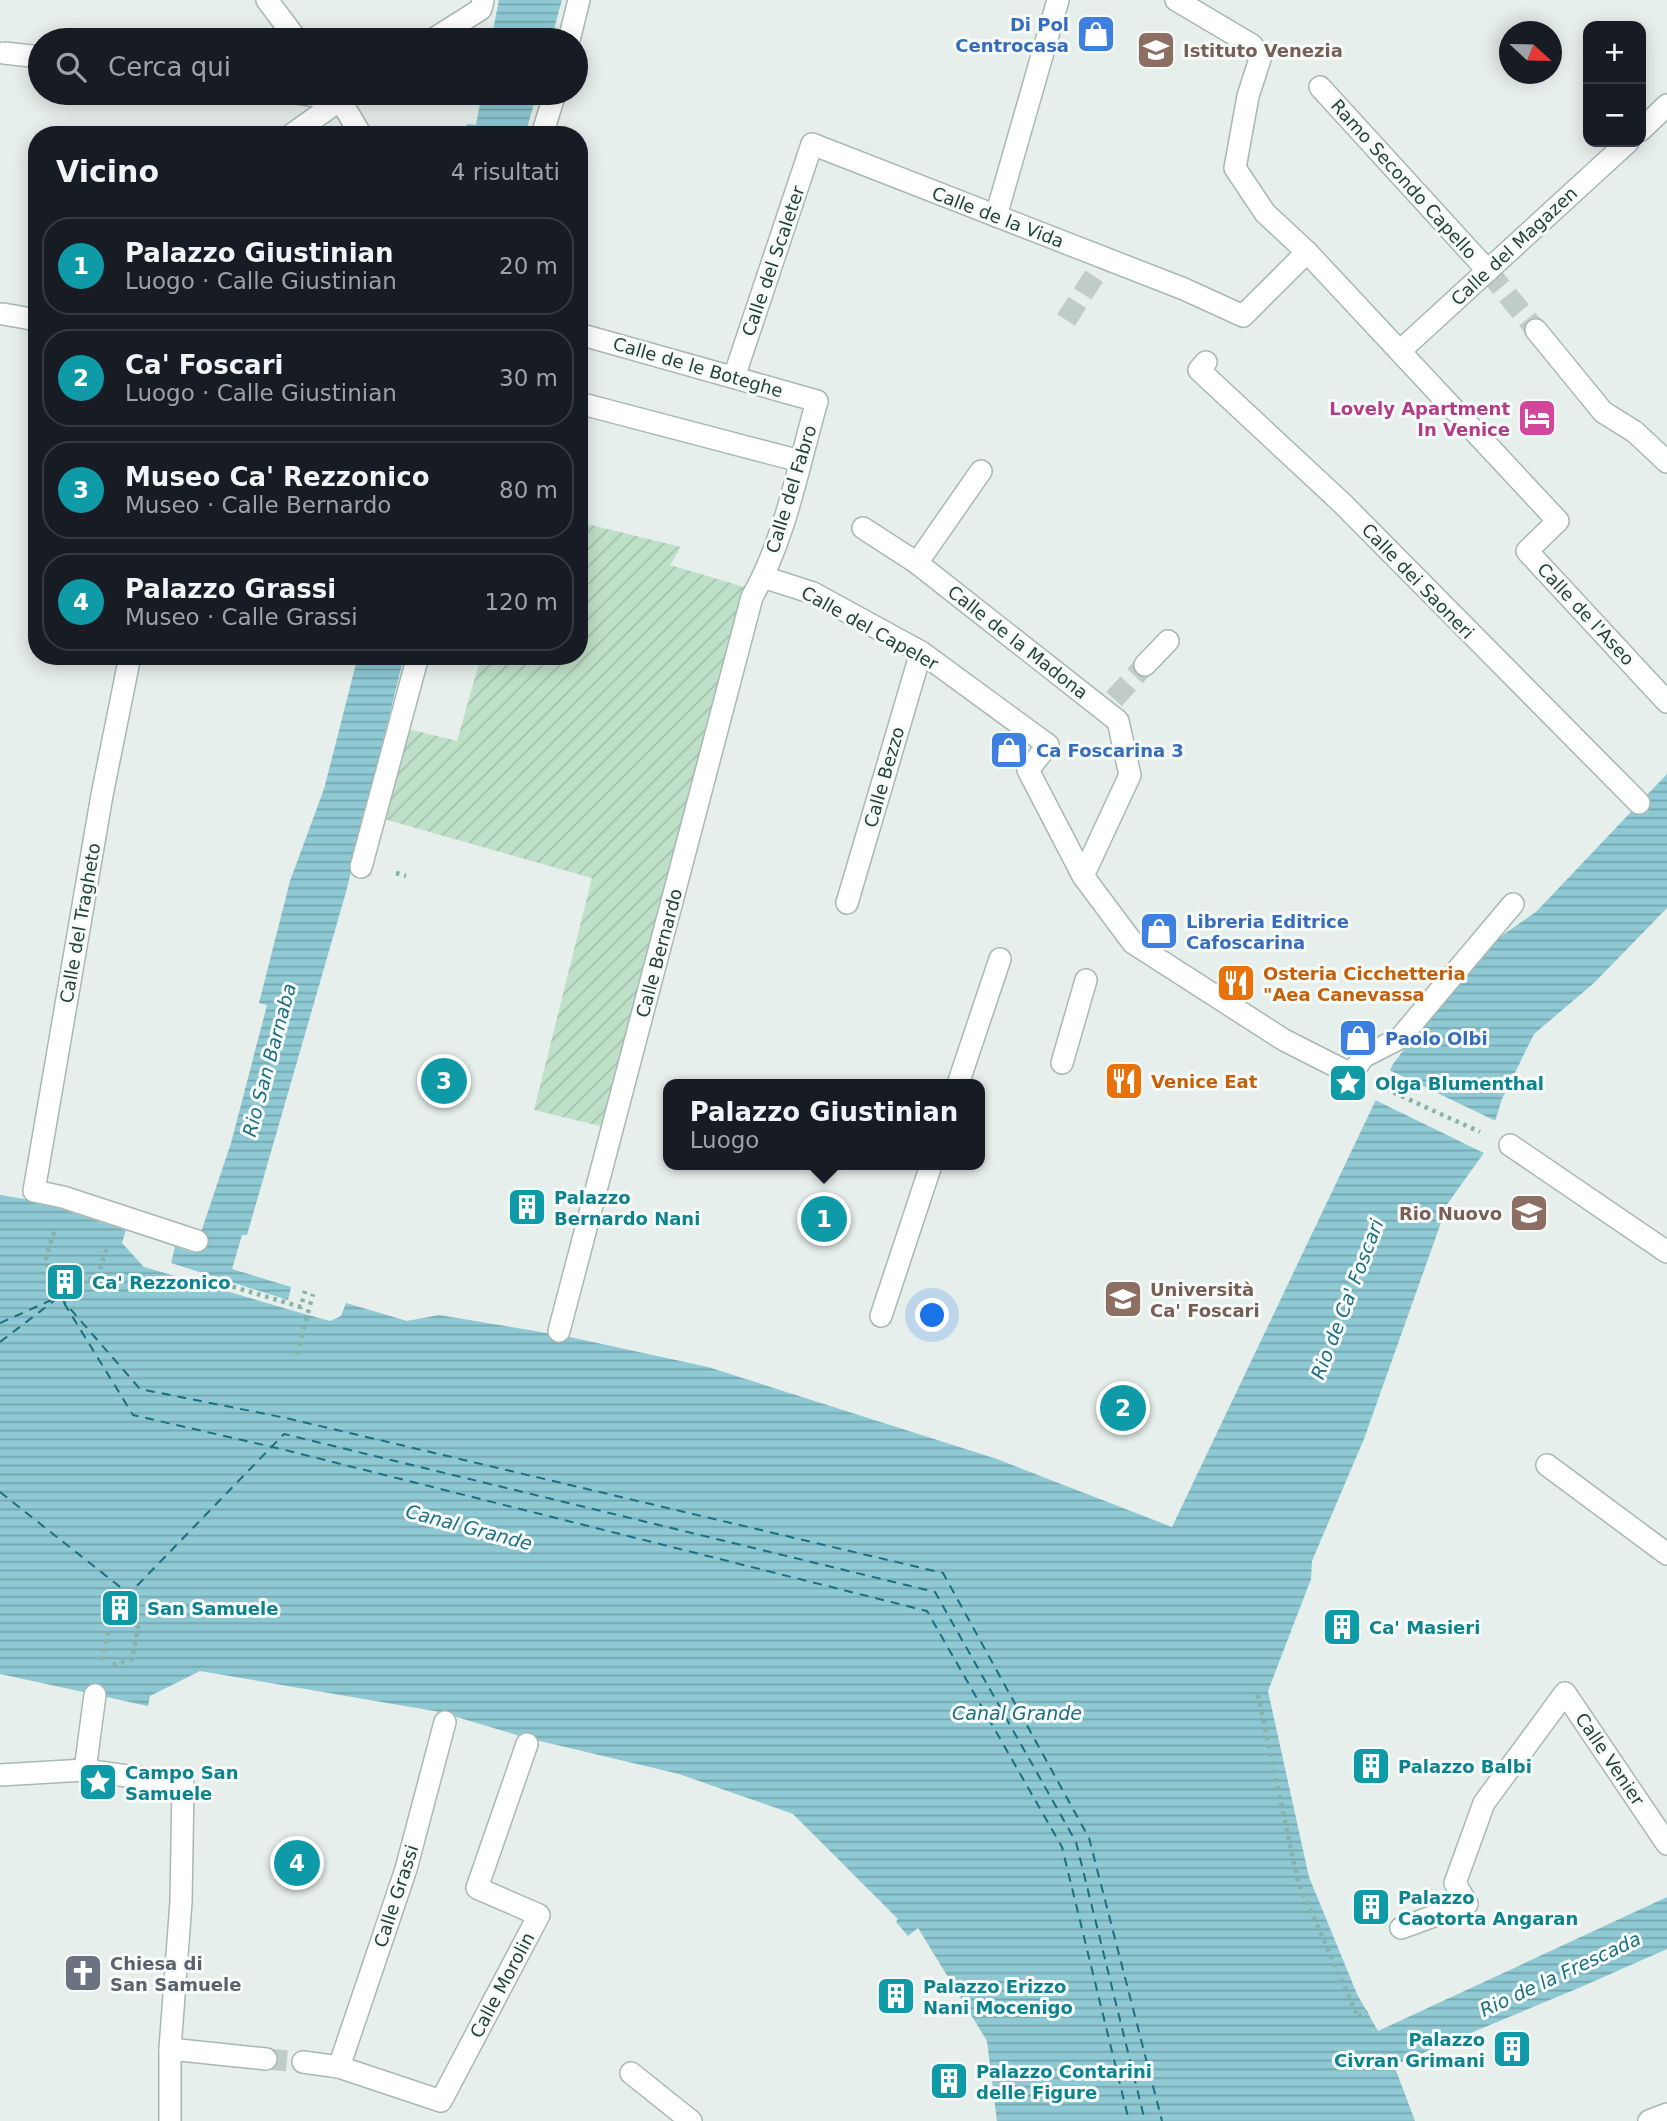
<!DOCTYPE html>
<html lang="it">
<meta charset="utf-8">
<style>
:root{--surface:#171b24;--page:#20242c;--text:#f1f3f6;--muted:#9ea1a6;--line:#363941;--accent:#2563eb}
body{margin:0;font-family:"DejaVu Sans",sans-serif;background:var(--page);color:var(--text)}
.controls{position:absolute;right:21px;top:21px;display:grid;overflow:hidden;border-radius:14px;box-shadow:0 4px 18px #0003}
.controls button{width:63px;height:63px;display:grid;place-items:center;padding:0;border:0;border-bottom:2px solid var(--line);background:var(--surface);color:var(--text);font:35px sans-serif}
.compass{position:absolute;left:1499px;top:21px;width:63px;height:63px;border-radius:50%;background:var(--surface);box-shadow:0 4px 18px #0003;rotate:112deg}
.you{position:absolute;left:933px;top:1316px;width:24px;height:24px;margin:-18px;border:5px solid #fff;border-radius:50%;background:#1a73e8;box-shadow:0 0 0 10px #1a73e833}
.badge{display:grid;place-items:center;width:46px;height:46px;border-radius:50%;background:var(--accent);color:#fff;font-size:23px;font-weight:700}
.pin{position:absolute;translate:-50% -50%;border:4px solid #fff;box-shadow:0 2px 7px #0006}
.popup{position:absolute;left:663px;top:1079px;width:322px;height:91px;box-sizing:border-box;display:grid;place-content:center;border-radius:14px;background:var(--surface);filter:drop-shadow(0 2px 5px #0005);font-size:23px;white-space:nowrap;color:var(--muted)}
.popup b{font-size:26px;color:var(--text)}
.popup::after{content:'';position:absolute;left:50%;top:100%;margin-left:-14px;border:14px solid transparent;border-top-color:var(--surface)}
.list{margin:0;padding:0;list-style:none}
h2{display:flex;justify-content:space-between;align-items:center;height:91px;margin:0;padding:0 28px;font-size:30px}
h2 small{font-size:23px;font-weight:400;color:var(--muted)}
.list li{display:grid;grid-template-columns:46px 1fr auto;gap:21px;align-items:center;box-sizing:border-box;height:98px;margin:0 14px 14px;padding:0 14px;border:2px solid var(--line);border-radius:28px}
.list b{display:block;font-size:26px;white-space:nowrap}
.list p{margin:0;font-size:23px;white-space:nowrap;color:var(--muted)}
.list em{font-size:23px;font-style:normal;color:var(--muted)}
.icon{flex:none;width:38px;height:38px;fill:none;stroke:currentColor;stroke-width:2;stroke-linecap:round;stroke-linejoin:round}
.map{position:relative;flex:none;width:1667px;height:2121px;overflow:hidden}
.search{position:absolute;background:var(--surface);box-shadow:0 4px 18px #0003;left:28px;top:28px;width:560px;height:77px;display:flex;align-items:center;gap:18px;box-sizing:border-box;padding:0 24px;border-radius:38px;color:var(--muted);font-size:26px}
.panel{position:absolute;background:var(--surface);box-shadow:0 4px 18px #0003;left:28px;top:126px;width:560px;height:539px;border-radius:28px}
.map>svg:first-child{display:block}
.garden{fill:url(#garden-furrows)}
.water{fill:url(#water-rules)}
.pier{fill:#e6efeb}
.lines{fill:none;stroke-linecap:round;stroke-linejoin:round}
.ferry{stroke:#1c6f80;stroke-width:2;stroke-dasharray:9 7;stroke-linecap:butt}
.pedestrian-tunnel{stroke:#bfccc8;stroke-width:21;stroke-dasharray:21 10;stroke-linecap:butt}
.pedestrian-casing{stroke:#a8b8b2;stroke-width:24}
.path{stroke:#86b3a5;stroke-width:4.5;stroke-dasharray:3.5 5;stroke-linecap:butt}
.pedestrian{stroke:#fff;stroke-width:21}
.labels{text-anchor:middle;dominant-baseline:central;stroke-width:6;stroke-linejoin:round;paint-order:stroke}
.shop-label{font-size:18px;font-weight:bold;fill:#366cbe;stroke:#f7fbf9;text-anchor:start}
.education-label{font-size:18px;font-weight:bold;fill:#785e54;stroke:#f7fbf9;text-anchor:start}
.street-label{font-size:18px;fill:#24423a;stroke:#f7fbf9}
.hotel-label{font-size:18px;font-weight:bold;fill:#b23c85;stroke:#f7fbf9;text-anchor:end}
.food-label{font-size:18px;font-weight:bold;fill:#c56008;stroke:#f7fbf9;text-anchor:start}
.culture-label{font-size:18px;font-weight:bold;fill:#0d838f;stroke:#f7fbf9;text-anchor:start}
.worship-label{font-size:18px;font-weight:bold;fill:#5b616d;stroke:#f7fbf9;text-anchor:start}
.water-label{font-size:19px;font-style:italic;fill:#1c6f80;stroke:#f7fbf9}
</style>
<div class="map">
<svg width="1667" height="2121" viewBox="0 0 1667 2121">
<defs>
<pattern id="garden-furrows" width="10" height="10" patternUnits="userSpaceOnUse" patternTransform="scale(1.75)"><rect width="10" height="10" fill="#bfe0c8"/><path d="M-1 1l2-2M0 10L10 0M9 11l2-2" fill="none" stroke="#a4c1ad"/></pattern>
<pattern id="water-rules" width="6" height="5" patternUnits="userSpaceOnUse" patternTransform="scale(1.75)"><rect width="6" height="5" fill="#8ec9d4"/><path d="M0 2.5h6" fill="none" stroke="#74a5ad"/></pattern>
</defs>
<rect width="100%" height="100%" fill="#e6efeb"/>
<path class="garden" d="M 579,522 L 681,547 L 670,565 L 748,588 L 604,1127 L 534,1110 L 592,878 L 384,819 L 409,729 L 457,741 L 481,656 L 579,656 Z"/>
<g class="water">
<path d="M 499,0 L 562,0 L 551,40 L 491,40 Z"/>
<path d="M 482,93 L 537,93 L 525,135 L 465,135 L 467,124 L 476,125 Z"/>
<path d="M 358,656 L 404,656 L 346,892 L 247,1235 L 242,1235 L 232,1269 L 291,1287 L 288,1300 L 294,1311 L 330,1321 L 341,1316 L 346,1303 L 407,1321 L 439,1315 L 565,1336 L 708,1367 L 997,1459 L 1172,1527 L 1393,1064 L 1431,1014 L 1500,937 L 1537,911 L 1667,774 L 1667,908 L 1594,983 L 1534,1034 L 1502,1099 L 1486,1150 L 1448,1203 L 1364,1439 L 1312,1561 L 1311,1579 L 1268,1691 L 1309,1877 L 1357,1994 L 1378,2031 L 1667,1897 L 1667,1949 L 1581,1987 L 1394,2065 L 1415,2121 L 997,2121 L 987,2041 L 918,1928 L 908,1936 L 896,1922 L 898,1919 L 793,1814 L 679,1774 L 523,1737 L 440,1712 L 200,1671 L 150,1696 L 148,1706 L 0,1674 L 0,1195 L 37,1201 L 194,1253 L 231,1143 L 267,1005 L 259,1003 L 290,881 L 324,789 Z"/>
</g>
<g class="pier">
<path d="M 1387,1069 L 1498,1122 L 1488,1155 L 1373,1099 Z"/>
<path d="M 126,1230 L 175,1247 L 171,1263 L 288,1300 L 294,1311 L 144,1267 L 122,1243 Z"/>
</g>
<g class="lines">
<g class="ferry">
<path d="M 60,1297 L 140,1389 L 286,1418 L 943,1573 L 1089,1838 L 1162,2121"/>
<path d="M 64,1303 L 133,1415 L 281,1449 L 927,1611 L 1062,1847 L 1129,2121"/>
<path d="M 0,1323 L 56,1298"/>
<path d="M 0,1342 L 59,1297"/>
<path d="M 0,1492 L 129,1594 L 284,1434 L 935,1592 L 1076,1842 L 1145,2121"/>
</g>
<g class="pedestrian-tunnel">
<path d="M 1488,271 L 1536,330"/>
<path d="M 1066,320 L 1100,267"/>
<path d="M 1114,699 L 1145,665"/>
<path d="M 266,2059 L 303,2062"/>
</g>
<g class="pedestrian-casing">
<g id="pedestrian">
<path d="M 267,0 L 297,40"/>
<path d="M 1176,0 L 1252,45 L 1260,59 L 1248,96 L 1235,168 L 1265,213 L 1307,252 L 1558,521 L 1527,551 L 1667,702"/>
<path d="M 432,40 L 481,9 L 483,0"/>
<path d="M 569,40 L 579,0"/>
<path d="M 4,53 L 40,57"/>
<path d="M 1320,87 L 1488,271"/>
<path d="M 296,93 L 340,99"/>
<path d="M 336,93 L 361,135"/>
<path d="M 1641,130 L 1667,105"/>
<path d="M 291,135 L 350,93"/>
<path d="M 542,135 L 555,93"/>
<path d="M 996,216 L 1058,0"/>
<path d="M 3,314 L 37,320"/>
<path d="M 1536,330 L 1603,412 L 1635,432 L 1667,462"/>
<path d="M 1401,350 L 1628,142"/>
<path d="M 1206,362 L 1199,370 L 1343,504 L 1639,803"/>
<path d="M 734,377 L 812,144 L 1184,289 L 1243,316 L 1307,252"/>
<path d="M 579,403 L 800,461"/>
<path d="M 863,528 L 917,563 L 1118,721 L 1130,775 L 1083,876"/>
<path d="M 917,563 L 981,471"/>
<path d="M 763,577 L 813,593 L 921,652 L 1048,745 L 1028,770 L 1083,876 L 1133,943 L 1284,1040 L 1353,1075"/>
<path d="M 130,656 L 102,795 L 34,1191 L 63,1197 L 197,1241"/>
<path d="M 1145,665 L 1168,641"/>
<path d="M 361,867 L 418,656"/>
<path d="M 847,903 L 921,652"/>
<path d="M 1062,1063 L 1086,980"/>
<path d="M 958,1084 L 1000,959"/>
<path d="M 1345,1085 L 1363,1057 L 1400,1038 L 1513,904"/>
<path d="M 1510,1145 L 1667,1252"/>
<path d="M 881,1316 L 931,1165"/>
<path d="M 559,1331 L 752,597 C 785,540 799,464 817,401 L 579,334"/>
<path d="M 1547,1465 L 1667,1554"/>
<path d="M 95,1695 L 85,1770 L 183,1784 L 181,1902 L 170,2049 L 170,2121"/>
<path d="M 0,1775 L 85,1770"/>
<path d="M 1401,1928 L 1467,1904 L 1455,1883 L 1484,1803 L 1565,1693 L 1667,1844"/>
<path d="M 170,2049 L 266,2059"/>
<path d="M 303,2062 L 339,2067 L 441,2101 L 539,1915 L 477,1888 L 527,1744"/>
<path d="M 339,2067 L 406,1869 L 445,1722"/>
<path d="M 631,2073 L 691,2121"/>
<path d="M 1649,2121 L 1667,2114"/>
</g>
</g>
<g class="path">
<path d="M 396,873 L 406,876"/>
<path d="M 1386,1089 L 1480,1132"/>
<path d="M 54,1232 L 46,1258 L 60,1297 L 98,1275 L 107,1247"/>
<path d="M 200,1277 L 301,1307 L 305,1291"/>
<path d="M 297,1354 L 313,1294"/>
<path d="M 102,1660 L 110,1622 L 129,1594"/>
<path d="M 113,1665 L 132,1659 L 138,1628 L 129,1595"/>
<path d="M 1258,1695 L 1298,1882 L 1358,2017 L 1367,2011"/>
</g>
<use href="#pedestrian" class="pedestrian"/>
</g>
<defs>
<g id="shop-square" transform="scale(2.0125)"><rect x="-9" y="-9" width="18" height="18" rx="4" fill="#3f7fe0" stroke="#f7fbf9"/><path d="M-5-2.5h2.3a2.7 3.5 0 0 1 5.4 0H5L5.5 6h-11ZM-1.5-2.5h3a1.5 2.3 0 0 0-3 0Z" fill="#fff"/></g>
<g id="school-square" transform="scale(2.0125)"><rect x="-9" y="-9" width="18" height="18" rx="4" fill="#8d6e63" stroke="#f7fbf9"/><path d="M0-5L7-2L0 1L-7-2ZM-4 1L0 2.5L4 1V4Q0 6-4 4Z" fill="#fff"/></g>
<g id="hotel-square" transform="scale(2.0125)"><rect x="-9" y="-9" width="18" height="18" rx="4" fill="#d1479c" stroke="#f7fbf9"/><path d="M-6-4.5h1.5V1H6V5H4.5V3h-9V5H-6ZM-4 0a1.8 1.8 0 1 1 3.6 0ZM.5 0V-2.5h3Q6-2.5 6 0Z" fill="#fff"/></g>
<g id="restaurant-square" transform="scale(2.0125)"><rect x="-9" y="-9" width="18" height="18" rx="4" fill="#e8710a" stroke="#f7fbf9"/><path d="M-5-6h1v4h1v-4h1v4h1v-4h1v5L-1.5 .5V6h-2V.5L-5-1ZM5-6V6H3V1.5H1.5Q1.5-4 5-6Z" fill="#fff"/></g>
<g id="sight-square" transform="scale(2.0125)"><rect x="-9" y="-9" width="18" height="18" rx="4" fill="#0f9aa8" stroke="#f7fbf9"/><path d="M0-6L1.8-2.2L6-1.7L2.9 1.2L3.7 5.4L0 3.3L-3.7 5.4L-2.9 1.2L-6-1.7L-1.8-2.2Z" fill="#fff"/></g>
<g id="building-square" transform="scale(2.0125)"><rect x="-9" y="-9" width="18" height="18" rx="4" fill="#0f9aa8" stroke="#f7fbf9"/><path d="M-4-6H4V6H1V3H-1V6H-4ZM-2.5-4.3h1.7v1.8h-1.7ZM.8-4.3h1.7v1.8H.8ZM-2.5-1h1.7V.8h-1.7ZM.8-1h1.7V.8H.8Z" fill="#fff"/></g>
<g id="university-square" transform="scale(2.0125)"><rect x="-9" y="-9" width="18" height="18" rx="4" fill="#8d6e63" stroke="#f7fbf9"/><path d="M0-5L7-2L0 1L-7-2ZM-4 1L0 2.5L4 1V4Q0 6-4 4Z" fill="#fff"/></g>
<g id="church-square" transform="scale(2.0125)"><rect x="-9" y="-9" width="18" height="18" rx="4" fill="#6b7280" stroke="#f7fbf9"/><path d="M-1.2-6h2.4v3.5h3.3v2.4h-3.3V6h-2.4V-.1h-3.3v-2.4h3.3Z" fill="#fff"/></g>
</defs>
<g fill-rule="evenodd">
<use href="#shop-square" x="1096" y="34"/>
<use href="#school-square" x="1156" y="50"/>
<use href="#hotel-square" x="1537" y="418"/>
<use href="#shop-square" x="1009" y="750"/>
<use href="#shop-square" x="1159" y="931"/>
<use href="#restaurant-square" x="1236" y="983"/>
<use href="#shop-square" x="1358" y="1038"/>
<use href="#restaurant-square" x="1124" y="1081"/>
<use href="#sight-square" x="1348" y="1083"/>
<use href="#building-square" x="527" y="1207"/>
<use href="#university-square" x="1529" y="1213"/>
<use href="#building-square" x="65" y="1282"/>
<use href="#university-square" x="1123" y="1299"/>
<use href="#building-square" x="120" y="1608"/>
<use href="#building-square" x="1342" y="1627"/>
<use href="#building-square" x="1371" y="1766"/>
<use href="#sight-square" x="98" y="1782"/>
<use href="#building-square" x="1371" y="1907"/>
<use href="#church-square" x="83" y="1973"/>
<use href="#building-square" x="896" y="1996"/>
<use href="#building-square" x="1512" y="2049"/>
<use href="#building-square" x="949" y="2081"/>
</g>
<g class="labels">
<g class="shop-label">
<text x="1069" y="24" text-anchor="end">Di Pol<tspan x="1069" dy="21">Centrocasa</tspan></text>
<text x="1036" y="750">Ca Foscarina 3</text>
<text x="1186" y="921">Libreria Editrice<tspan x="1186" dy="21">Cafoscarina</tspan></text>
<text x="1385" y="1038">Paolo Olbi</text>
</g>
<g class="education-label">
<text x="1183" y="50">Istituto Venezia</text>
<text x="1502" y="1213" text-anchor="end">Rio Nuovo</text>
<text x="1150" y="1289">Università<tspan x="1150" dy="21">Ca' Foscari</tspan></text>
</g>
<g class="street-label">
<text transform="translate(1404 179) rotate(48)">Ramo Secondo Capello</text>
<text transform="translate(998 217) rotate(21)">Calle de la Vida</text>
<text transform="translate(1514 246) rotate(-43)">Calle del Magazen</text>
<text transform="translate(773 261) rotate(-71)">Calle del Scaleter</text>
<text transform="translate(698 367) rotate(16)">Calle de le Boteghe</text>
<text transform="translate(791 489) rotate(-73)">Calle del Fabro</text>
<text transform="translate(1418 581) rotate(46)">Calle dei Saoneri</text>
<text transform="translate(1586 614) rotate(47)">Calle de l'Aseo</text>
<text transform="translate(870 628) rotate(29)">Calle del Capeler</text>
<text transform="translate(1018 642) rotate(38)">Calle de la Madona</text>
<text transform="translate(884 777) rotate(-74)">Calle Bezzo</text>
<text transform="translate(80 923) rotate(-80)">Calle del Tragheto</text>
<text transform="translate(659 953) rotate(-75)">Calle Bernardo</text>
<text transform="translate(1610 1759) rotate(56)">Calle Venier</text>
<text transform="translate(396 1896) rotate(-72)">Calle Grassi</text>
<text transform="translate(502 1985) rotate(-62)">Calle Morolin</text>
</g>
<g class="hotel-label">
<text x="1510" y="408">Lovely Apartment<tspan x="1510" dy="21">In Venice</tspan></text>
</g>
<g class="food-label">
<text x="1263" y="973">Osteria Cicchetteria<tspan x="1263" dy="21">"Aea Canevassa</tspan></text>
<text x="1151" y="1081">Venice Eat</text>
</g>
<g class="culture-label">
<text x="1375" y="1083">Olga Blumenthal</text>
<text x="554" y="1197">Palazzo<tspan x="554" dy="21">Bernardo Nani</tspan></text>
<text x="92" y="1282">Ca' Rezzonico</text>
<text x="147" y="1608">San Samuele</text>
<text x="1369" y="1627">Ca' Masieri</text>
<text x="1398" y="1766">Palazzo Balbi</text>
<text x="125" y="1772">Campo San<tspan x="125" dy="21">Samuele</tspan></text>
<text x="1398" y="1897">Palazzo<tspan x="1398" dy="21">Caotorta Angaran</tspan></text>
<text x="923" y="1986">Palazzo Erizzo<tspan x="923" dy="21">Nani Mocenigo</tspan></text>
<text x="1485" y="2039" text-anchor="end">Palazzo<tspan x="1485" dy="21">Civran Grimani</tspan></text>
<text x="976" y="2071">Palazzo Contarini<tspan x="976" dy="21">delle Figure</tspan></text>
</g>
<g class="worship-label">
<text x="110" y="1963">Chiesa di<tspan x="110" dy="21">San Samuele</tspan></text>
</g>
<g class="water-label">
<text transform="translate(269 1060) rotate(-75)">Rio San Barnaba</text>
<text transform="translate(1347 1299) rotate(-69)">Rio de Ca' Foscari</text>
<text transform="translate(469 1527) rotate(15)">Canal Grande</text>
<text x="1017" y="1713">Canal Grande</text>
<text transform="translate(1560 1974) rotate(-25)">Rio de la Frescada</text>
</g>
</g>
</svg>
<div class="controls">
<button>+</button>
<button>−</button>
</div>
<svg class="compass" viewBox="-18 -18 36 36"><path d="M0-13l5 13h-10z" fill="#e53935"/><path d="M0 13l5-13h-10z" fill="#9ea1a6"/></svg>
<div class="you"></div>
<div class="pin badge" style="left:824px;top:1219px;background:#0f9aa8">1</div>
<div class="popup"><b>Palazzo Giustinian</b>Luogo</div>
<div class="pin badge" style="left:1123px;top:1408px;background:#0f9aa8">2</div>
<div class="pin badge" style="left:444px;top:1081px;background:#0f9aa8">3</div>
<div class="pin badge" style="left:297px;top:1863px;background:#0f9aa8">4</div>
<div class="search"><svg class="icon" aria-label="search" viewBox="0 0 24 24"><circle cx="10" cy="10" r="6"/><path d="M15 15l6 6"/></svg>Cerca qui</div>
<section class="panel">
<h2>Vicino<small>4 risultati</small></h2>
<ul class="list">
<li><span class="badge" style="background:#0f9aa8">1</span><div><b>Palazzo Giustinian</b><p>Luogo · Calle Giustinian</p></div><em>20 m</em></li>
<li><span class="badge" style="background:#0f9aa8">2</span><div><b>Ca' Foscari</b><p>Luogo · Calle Giustinian</p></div><em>30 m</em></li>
<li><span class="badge" style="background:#0f9aa8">3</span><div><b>Museo Ca' Rezzonico</b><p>Museo · Calle Bernardo</p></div><em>80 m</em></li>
<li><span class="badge" style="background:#0f9aa8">4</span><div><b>Palazzo Grassi</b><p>Museo · Calle Grassi</p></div><em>120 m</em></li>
</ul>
</section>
</div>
